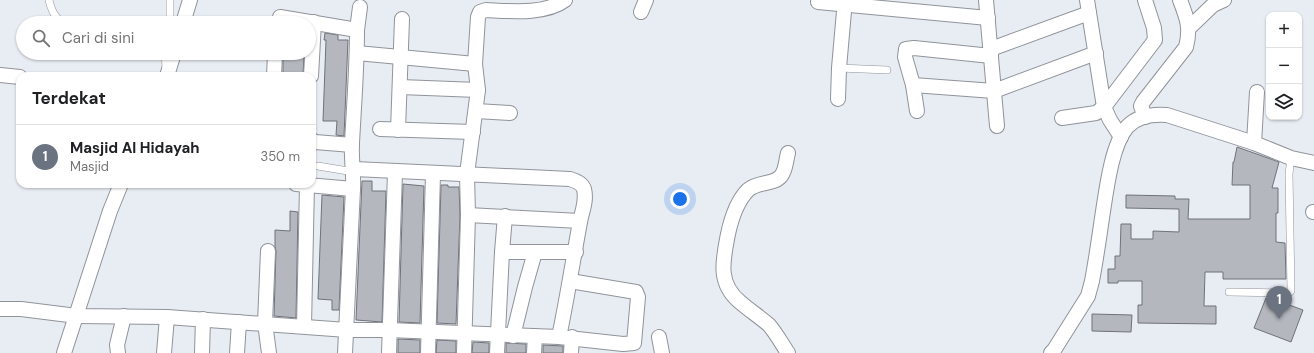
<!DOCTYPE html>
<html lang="id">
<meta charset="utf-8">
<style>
:root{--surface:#fff;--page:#f2f2f2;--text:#202124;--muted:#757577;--line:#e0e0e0;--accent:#d93025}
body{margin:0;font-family:"DM Sans",sans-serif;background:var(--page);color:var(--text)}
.controls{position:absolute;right:12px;top:12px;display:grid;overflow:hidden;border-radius:8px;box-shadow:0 1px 3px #0004}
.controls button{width:36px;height:36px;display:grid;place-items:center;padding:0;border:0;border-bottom:1px solid var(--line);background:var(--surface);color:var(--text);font:20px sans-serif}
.you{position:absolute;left:680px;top:199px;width:14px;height:14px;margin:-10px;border:3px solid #fff;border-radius:50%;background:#1a73e8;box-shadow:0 0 0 6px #1a73e833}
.badge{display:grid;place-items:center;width:26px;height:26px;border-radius:50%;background:var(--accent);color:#fff;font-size:13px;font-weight:700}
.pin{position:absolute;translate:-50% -33px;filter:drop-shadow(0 1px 2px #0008)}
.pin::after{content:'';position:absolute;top:21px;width:14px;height:12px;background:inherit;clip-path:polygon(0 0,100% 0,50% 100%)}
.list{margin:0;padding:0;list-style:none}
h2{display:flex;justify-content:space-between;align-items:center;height:52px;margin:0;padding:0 16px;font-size:17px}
h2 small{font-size:13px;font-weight:400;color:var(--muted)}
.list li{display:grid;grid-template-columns:26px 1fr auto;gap:12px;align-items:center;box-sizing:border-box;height:64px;padding:0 16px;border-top:1px solid var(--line)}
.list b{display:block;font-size:15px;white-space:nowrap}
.list p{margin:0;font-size:13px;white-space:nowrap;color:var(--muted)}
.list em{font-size:13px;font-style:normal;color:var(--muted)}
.icon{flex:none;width:22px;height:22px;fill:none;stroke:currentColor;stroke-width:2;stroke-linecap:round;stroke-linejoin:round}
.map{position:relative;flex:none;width:1314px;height:353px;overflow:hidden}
.search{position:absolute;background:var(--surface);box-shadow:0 1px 3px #0004;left:16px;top:16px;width:300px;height:44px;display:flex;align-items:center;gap:10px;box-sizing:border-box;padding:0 14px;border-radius:22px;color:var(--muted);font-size:15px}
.panel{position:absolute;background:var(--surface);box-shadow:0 1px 3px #0004;left:16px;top:72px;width:300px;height:116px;border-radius:12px}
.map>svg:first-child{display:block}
.building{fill:#b4b7be;stroke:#6f7279}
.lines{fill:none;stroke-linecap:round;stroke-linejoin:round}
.lane-casing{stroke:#90949a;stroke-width:8}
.street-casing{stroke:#90949a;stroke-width:16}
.lane{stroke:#fff;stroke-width:7}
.street{stroke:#fff;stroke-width:14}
</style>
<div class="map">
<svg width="1314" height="353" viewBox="0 0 1314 353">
<rect width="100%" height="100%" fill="#e8ecf3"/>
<g class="building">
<path d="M 325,33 L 338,35 L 338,40 L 348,40 L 344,136 L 336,135 L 337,121 L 323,121 L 326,40 L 324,40 Z"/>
<path d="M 283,53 L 304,53 L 303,76 L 283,76 Z"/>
<path d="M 1237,147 L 1279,162 L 1272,188 L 1278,188 L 1278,213 L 1276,213 L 1276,242 L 1285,243 L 1286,279 L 1223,279 L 1223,272 L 1205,272 L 1204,306 L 1216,306 L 1216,324 L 1138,323 L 1138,305 L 1142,305 L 1142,281 L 1118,281 L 1118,283 L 1108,283 L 1108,269 L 1115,269 L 1115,256 L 1120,256 L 1121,224 L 1131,224 L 1131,239 L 1153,239 L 1153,231 L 1179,232 L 1179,209 L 1126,208 L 1126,195 L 1175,196 L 1175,199 L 1189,199 L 1188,219 L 1250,219 L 1250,185 L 1232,185 L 1233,162 L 1234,162 Z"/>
<path d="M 362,181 L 372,181 L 372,191 L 386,191 L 382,322 L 356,320 Z"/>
<path d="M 403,184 L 424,186 L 420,323 L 399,322 Z"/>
<path d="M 441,185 L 448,185 L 448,187 L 459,187 L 460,215 L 456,324 L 437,323 Z"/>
<path d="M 322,195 L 344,197 L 339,310 L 332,310 L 332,300 L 318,299 Z"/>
<path d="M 290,211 L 298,212 L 296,318 L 274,316 L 276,251 L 275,246 L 275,230 L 290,231 Z"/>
<path d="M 1266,298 L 1270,298 L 1303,310 L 1291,342 L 1254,328 Z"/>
<path d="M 1092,314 L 1132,315 L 1131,332 L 1092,331 Z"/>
<path d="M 398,339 L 420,340 L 420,353 L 398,353 Z"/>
<path d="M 437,340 L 456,341 L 456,353 L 436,353 Z"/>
<path d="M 473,342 L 489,343 L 489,353 L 472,353 Z"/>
<path d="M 506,343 L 526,344 L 526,353 L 506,353 Z"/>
<path d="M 543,345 L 563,346 L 563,353 L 543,353 Z"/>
</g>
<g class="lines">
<g class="lane-casing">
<g id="lane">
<path d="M 49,0 C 51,9 55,20 65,23"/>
<path d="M 168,23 L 170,17 L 170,0"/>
<path d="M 165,53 L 166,67"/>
<path d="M 839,68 L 887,70"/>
<path d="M 318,166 L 354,172"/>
<path d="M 1229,292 L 1289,293 L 1291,291 L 1289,174 L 1291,158"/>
</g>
</g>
<g class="street-casing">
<g id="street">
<path d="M 986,0 L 997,126"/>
<path d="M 1087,0 L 1104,107 L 1110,120 L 1121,137"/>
<path d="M 818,2 L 988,18"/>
<path d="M 641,12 L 646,0"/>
<path d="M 183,23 L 190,0"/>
<path d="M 279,23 L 280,17 L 357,30 C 357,68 354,105 352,143 C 351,158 354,174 353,189 L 345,353"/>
<path d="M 1189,28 L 1213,5 L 1224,0"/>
<path d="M 357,30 L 360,7"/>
<path d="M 991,49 L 1089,13"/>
<path d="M 357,53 L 475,64"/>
<path d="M 0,75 L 20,77"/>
<path d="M 167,76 L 174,53"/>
<path d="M 274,76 L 275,53"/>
<path d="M 311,76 L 314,22"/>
<path d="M 913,85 L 994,91 L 1096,53"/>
<path d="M 400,87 L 478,90"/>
<path d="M 838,99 L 839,68 L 845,0"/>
<path d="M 476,111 L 510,113"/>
<path d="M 917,111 L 913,85 L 905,57 L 906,49 L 914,48 L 991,56"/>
<path d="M 1145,117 L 1141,106 L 1143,102 L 1186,47 C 1191,28 1187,18 1180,0"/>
<path d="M 1062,118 L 1096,113 L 1104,107 L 1155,40 L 1154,28 L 1145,0"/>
<path d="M 380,129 L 473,132"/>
<path d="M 398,130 L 402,19"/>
<path d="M 312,140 L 315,142 L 352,145"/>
<path d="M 1254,143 L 1257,92"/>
<path d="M 354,169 L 570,179 C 576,181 582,183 584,189 C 587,201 582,211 580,222 C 573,260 567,299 559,337"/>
<path d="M 296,184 L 353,189"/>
<path d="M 1313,212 L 1314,212"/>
<path d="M 468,215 L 580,221"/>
<path d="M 268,251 L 265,323 L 269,353"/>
<path d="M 502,252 L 576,252"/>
<path d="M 0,309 L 21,309 L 77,316 L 167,317 L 347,330 L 389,330 L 559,337 L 623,344 L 634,343 L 638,297 L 636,292 L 570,281"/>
<path d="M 304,326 L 307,185"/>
<path d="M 513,336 L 525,287 L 535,252"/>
<path d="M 659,337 L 662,353"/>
<path d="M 64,353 L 110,211 L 121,184"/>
<path d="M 118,353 L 117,345 L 124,316"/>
<path d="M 164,353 L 167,317"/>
<path d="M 202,353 L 203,319"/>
<path d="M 237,353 L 239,322"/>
<path d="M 389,353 L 395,172"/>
<path d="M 428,353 L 433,174"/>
<path d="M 464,353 L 468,215 L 467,174 L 478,90 L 475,64 L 478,17 L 480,12 L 486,10 C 509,11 545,15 565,0"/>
<path d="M 497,353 L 502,252 L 505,216"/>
<path d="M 534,353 L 535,336"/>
<path d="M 571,353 L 572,337"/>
<path d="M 788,353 C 782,344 776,333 769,325 C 760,317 749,310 740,302 C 717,283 723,260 728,234 C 731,220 737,201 748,190 C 758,181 774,185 781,176 C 786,170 786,160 788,153"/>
<path d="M 1051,353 L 1054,350 L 1088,296 L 1092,281 C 1096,260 1099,239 1102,218 C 1106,193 1111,146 1127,127 C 1137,116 1153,114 1167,115 L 1254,143 L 1291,158 L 1314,163"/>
</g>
</g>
<use href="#lane" class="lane"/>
<use href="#street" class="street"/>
</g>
</svg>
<div class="controls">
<button>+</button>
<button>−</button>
<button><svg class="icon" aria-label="layers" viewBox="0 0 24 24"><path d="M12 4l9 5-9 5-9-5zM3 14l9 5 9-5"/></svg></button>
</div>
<div class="you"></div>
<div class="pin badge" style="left:1279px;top:319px;background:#6b7280">1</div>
<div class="search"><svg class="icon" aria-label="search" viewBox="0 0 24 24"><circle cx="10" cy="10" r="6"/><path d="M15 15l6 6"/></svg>Cari di sini</div>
<section class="panel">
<h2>Terdekat<small></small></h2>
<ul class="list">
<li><span class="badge" style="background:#6b7280">1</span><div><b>Masjid Al Hidayah</b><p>Masjid</p></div><em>350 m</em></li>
</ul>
</section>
</div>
